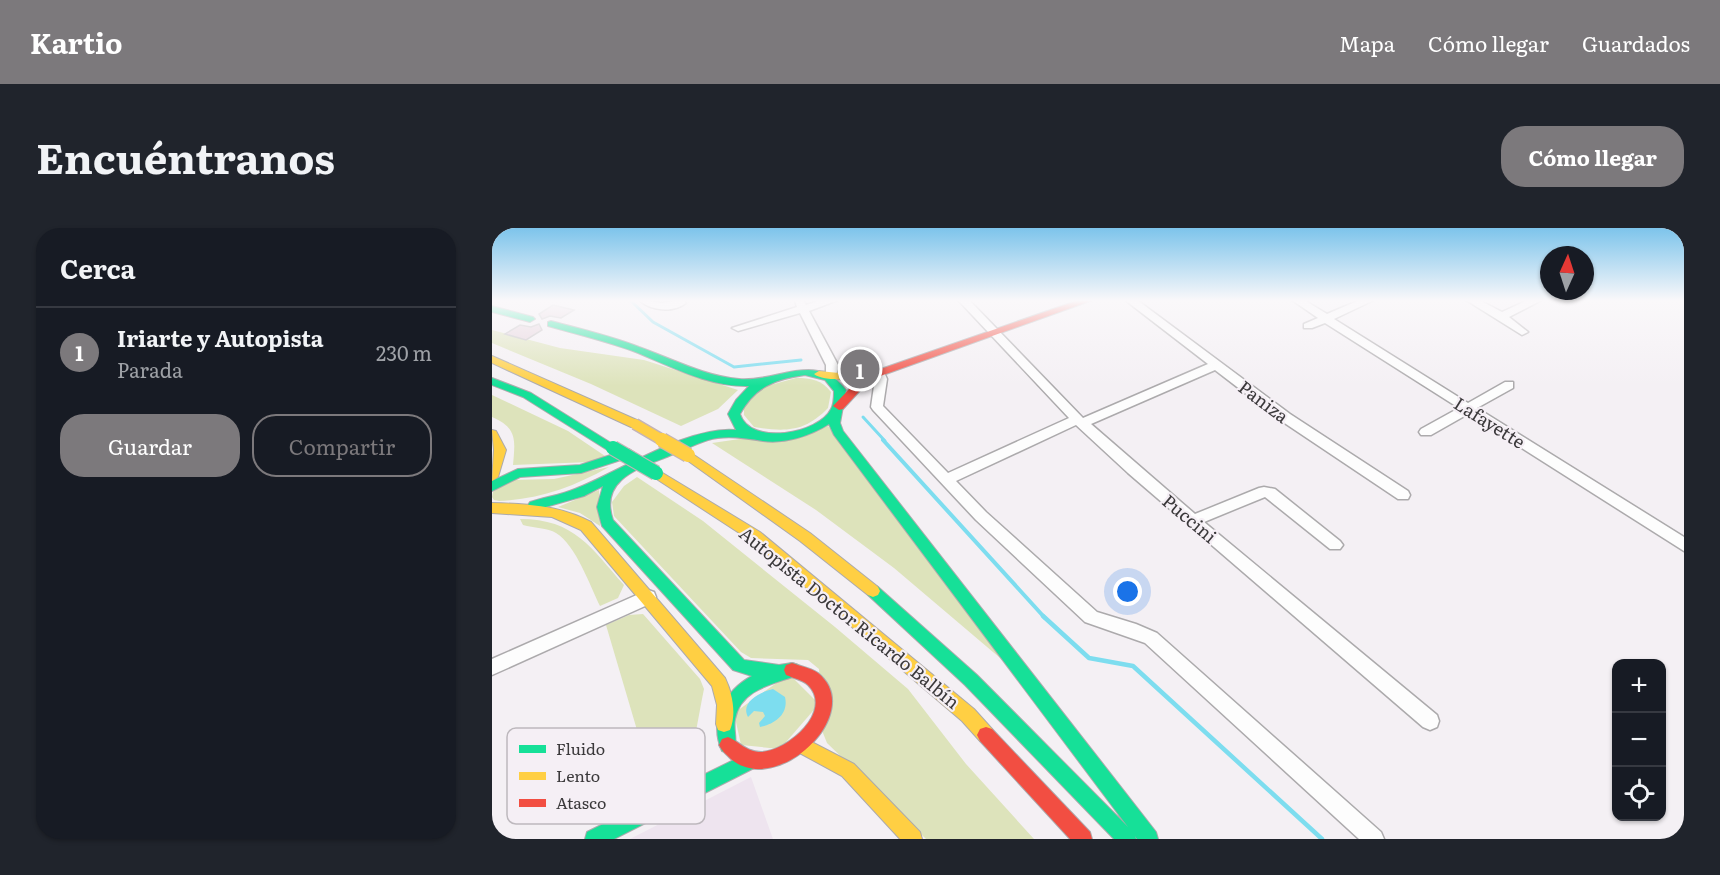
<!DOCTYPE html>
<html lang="es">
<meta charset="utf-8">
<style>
:root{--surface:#171b24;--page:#20242c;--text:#f1f3f6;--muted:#9ea1a6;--line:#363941;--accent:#7c797c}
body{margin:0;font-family:Literata,serif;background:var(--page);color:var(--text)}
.controls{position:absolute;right:18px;bottom:18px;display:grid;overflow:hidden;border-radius:12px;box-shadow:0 2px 4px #0004}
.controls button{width:54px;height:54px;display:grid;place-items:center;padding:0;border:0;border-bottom:2px solid var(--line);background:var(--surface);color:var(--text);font:30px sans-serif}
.compass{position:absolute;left:1048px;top:18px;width:54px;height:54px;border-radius:50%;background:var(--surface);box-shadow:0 2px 4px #0004;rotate:3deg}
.you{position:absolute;left:636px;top:364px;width:21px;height:21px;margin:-15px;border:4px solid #fff;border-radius:50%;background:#1a73e8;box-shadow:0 0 0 9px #1a73e833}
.badge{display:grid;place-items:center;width:39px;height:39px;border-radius:50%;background:var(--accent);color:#fff;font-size:20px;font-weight:700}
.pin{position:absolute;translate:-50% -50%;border:3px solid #fff;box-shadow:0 2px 6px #0006}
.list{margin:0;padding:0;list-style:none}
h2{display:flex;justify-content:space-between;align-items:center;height:78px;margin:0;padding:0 24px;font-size:26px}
h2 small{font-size:20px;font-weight:400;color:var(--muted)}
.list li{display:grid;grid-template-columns:39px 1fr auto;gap:18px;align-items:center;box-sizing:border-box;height:90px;padding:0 24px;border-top:2px solid var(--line)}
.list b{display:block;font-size:22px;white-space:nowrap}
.list p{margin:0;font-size:20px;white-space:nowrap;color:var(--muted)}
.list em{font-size:20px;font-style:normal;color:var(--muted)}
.actions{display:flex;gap:12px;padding:18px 24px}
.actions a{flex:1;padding:14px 0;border:2px solid var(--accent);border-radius:24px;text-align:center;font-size:21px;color:var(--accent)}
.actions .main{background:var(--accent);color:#fff}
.icon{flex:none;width:33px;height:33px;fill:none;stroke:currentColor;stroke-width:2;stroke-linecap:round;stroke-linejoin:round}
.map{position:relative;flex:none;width:1192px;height:611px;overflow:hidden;border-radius:24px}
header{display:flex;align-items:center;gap:36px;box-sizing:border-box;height:84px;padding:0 30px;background:var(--accent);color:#fff}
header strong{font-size:28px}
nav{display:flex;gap:33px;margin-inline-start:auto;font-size:21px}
.intro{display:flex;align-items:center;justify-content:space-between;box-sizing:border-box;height:144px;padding:0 36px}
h1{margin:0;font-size:42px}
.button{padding:15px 27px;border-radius:24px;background:var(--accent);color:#fff;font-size:21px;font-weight:700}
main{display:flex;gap:36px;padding:0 36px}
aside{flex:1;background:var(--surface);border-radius:24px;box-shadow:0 2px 4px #0004}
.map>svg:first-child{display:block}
.industrial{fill:#eee4ef}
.green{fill:#dde3bb}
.water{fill:#7dddef}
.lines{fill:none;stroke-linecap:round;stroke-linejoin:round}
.stream-far2{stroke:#7dddef;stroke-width:3}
.stream-far1{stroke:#7dddef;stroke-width:4}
.stream{stroke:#7dddef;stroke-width:4.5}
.building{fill:#e4d0da;stroke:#c2bfc1;stroke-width:1.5}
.street-casing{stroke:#acaaac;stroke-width:3}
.fast-casing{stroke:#acaaac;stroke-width:2}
.slow-casing{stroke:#acaaac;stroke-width:2}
.jam-casing{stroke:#acaaac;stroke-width:2}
.street{fill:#fdfdfd;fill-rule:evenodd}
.fast{fill:#16e098;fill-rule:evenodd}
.slow{fill:#ffcf43;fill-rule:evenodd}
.jam{fill:#f24e42;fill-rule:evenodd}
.fast-bridge-casing{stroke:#c4b4b6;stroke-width:16;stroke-linecap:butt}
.slow-bridge-far1-casing{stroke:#c4b4b6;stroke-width:13;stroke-linecap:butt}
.slow-bridge-casing{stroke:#c4b4b6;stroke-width:16;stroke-linecap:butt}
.fast-bridge{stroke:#16e098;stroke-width:14}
.slow-bridge-far1{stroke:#ffcf43;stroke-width:10}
.slow-bridge{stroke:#ffcf43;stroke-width:14}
.labels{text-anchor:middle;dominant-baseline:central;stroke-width:4.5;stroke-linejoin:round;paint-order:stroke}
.street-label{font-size:18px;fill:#3b393b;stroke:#f5eff5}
.key{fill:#f5eff5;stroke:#bdb8bd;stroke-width:1.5}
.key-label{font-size:16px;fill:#3b393b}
</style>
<header>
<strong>Kartio</strong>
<nav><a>Mapa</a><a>Cómo llegar</a><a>Guardados</a></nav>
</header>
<div class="intro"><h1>Encuéntranos</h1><a class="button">Cómo llegar</a></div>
<main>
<aside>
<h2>Cerca<small></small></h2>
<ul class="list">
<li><span class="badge">1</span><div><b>Iriarte y Autopista</b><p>Parada</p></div><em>230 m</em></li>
</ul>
<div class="actions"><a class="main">Guardar</a><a>Compartir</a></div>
</aside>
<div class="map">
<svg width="1192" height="611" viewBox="0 0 1192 611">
<rect width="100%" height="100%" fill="#f4f0f4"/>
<path class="industrial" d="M 259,549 L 281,611 L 138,611 Z"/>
<g class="green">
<path d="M 0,102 L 68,120 L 152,132 L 246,162 L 226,181 L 189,198 L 99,156 L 0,115 Z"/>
<path d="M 304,150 C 319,150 330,152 339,164 L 336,180 C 313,204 293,204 262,199 L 252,187 L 252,179 L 271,159 Z"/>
<path d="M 0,167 L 76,203 L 116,230 L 99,234 L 21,237 C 23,213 26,200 0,189 Z"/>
<path d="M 336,198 L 521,441 L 402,340 L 324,282 L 220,215 Z"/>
<path d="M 117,239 C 81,259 49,271 7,273 L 2,272 L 0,269 L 1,264 L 19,252 L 62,251 Z"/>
<path d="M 145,249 L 211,293 L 343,399 L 416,461 L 474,536 L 542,611 L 434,611 L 335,515 L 331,505 L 327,441 L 316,432 L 259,430 L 249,424 L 122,288 L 120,274 L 132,258 Z"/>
<path d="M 107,262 L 108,298 L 88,285 L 66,279 Z"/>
<path d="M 28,291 C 83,291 99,320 132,357 L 126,370 L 108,378 C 98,358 84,317 64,305 C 56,300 41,300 31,297 Z"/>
<path d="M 151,386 L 208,451 L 212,461 L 210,471 L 201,519 L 194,532 L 178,546 L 145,566 L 144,555 L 158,546 L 114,397 L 137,387 Z"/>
<path d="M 297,446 L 327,476 L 288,521 L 249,517 L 242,485 Z"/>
</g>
<path class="water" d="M 281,461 L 293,469 C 297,486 283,496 268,499 L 267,495 L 273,488 L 271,484 L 262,483 L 256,489 C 248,474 268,464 281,461 Z"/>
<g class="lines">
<g class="stream-far2">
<path d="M 138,72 L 161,94 L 242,139 L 309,132"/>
<path d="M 371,189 L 393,213"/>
</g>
<path class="stream-far1" d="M 391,212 L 553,390"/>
<path class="stream" d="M 551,388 L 597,430 L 641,438 L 830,611"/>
</g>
<g class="building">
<path d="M 61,77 L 82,82 L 69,90 L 58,88 L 50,91 L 47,86 Z"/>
<path d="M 47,96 L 50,102 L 34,112 L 13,106 L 28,97 L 39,99 Z"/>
</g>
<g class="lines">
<g class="street-casing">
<g id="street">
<path d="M 147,72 L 170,75 L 190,72 L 194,75 C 181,85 159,83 147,72 Z"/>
<path d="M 303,72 L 311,72 L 314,77 L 329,72 L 346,72 L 317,83 L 346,137 L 344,150 L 340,151 L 334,147 L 334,137 L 308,85 L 246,103 L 240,100 L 305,79 Z"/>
<path d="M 466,72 L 477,72 L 591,190 L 716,136 L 633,72 L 645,72 L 798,186 L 916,263 L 918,267 L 916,271 L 906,271 L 788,192 L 723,142 L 599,196 L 703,286 L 767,260 L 772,259 L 783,261 L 848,313 L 851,317 L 848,321 L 838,321 L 773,269 L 712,294 L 945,487 L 947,493 L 945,499 L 938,502 L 931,499 L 636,245 L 584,197 L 464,253 L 494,284 L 605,384 L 644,396 L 665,405 L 889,604 L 892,611 L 867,611 L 653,415 L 593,394 L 484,292 L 381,182 L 379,179 L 383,151 L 381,145 L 387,141 L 391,142 L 395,151 L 391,178 L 456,245 L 577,190 Z"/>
<path d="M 800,72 L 812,72 L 835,86 L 868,72 L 882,72 L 842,91 L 976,175 L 1013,154 L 1021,154 L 1021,160 L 985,180 L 1192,309 L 1192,323 L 976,186 L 939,207 L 929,207 L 927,204 L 929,201 L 967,180 L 833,95 L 820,100 L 812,100 L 812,96 L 826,90 Z"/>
<path d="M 974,72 L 987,72 L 1010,84 L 1036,72 L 1050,72 L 1017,89 L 1036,104 L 1030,107 Z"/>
<path d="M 156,362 L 162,364 L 164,369 L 162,374 L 0,447 L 0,431 Z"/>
</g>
</g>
<g class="fast-casing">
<g id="fast">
<path d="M 0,78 L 41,89 L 43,91 L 38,94 L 0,84 Z"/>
<path d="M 59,93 C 89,101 119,108 147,119 C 181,131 212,148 247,151 C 285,155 323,122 354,162 L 348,195 L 351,203 L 664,604 L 666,611 L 645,611 L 643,608 L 644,611 L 622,611 L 473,457 L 376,367 L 374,363 L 376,359 L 381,357 L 386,359 L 485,447 L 636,599 L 342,207 L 337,196 C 318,208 293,216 271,213 C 253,210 233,207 216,212 C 203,216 190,223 177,228 C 148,240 107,251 121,292 L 252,432 L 287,437 L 300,435 L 306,437 L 308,442 L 306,447 C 283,456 249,460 243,491 C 241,502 246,513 242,523 L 236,525 L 230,523 C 217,494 232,463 260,448 L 241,442 L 110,298 L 105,279 L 111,258 L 92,268 L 43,282 L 36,277 L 38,274 C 53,269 69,267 83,261 C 127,244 197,197 244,202 L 236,186 L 244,172 L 257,158 C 215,159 179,138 141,123 C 113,113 84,106 56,98 L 56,94 ZM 313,147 L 333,152 L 342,163 C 342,168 342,176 339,181 C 327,206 258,218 248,186 C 263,159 283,151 313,147 Z"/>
<path d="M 0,150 L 39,165 L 127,220 L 125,223 L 117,223 L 31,169 L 0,157 Z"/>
<path d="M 137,221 L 143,225 L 141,228 L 89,245 L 28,249 L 0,263 L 0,253 L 26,241 L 88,237 Z"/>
<path d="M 258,524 L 264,527 L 267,533 L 264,539 L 122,611 L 93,611 L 95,604 Z"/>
</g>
</g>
<g class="slow-casing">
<g id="slow">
<path d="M 0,128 L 147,193 L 149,196 L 143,200 L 139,199 L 0,135 Z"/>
<path d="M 384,142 L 388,143 L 388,147 C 373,151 333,155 322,146 L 327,143 L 347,145 Z"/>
<path d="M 0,202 L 4,203 L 14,222 L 6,249 L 0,253 L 2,222 Z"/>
<path d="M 196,223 L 318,305 L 386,359 L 388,363 L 386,367 L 381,369 L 376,367 L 308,313 L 192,230 L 190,227 L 192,224 Z"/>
<path d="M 164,241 L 268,304 L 482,481 L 500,501 L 503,507 L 500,513 L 494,515 L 488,513 L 470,493 L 258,312 L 160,248 L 158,245 Z"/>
<path d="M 0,275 C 35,276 67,277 99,294 L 233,450 C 240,465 245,485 238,502 L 232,504 L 226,502 L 224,496 L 225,477 L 220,458 L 89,302 L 60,289 L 0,285 Z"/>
<path d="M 310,509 L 362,536 L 428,604 L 430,611 L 408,611 L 350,548 L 304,523 L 301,517 L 304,511 Z"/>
</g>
</g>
<g class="jam-casing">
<g id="jam">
<path d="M 587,72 L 601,72 L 391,147 L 374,156 L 351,181 L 347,182 L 341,178 L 366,152 L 383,143 Z"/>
<path d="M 300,435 C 308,438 319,440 326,445 C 375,485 284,570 239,531 C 234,526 230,523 227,517 L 230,511 L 236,509 C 248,514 254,524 269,524 C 296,523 342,483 316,457 C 311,452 301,450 294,447 L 292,442 L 294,437 Z"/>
<path d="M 494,499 L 500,501 L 598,604 L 600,611 L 578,611 L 488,513 L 485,507 L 488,501 Z"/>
</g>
</g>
<use href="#street" class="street"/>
<use href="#fast" class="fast"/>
<use href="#slow" class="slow"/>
<use href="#jam" class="jam"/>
<g class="fast-bridge-casing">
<path id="fast-bridge" d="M 121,220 L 164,245"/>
</g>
<g class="slow-bridge-far1-casing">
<path id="slow-bridge-far1" d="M 143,196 L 172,213"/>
</g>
<g class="slow-bridge-casing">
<path id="slow-bridge" d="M 170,212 L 196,227"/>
</g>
<use href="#fast-bridge" class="fast-bridge"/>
<use href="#slow-bridge-far1" class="slow-bridge-far1"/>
<use href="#slow-bridge" class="slow-bridge"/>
</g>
<linearGradient id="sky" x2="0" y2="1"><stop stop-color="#7dc4eb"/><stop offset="0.46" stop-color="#faf8fa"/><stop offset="1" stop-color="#faf8fa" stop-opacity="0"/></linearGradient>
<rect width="1192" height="158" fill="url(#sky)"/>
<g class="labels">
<g class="street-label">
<text transform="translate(772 173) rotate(37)">Paniza</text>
<text transform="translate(998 194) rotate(32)">Lafayette</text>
<text transform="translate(698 290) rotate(40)">Puccini</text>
<text transform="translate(358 389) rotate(39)">Autopista Doctor Ricardo Balbín</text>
</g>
</g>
<rect x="15" y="500" width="198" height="96" rx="9" class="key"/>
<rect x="27" y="517" width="27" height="8" fill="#16e098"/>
<rect x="27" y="544" width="27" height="8" fill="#ffcf43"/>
<rect x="27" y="571" width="27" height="8" fill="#f24e42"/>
<g class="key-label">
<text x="64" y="527">Fluido</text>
<text x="64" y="554">Lento</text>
<text x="64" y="581">Atasco</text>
</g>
</svg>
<div class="controls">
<button>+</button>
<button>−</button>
<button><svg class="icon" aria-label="locate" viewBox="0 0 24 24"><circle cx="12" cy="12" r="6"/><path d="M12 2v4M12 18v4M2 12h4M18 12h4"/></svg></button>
</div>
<svg class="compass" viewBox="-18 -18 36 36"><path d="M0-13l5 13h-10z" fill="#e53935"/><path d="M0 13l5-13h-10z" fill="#9ea1a6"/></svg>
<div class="you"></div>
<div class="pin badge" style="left:368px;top:141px">1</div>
</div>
</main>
